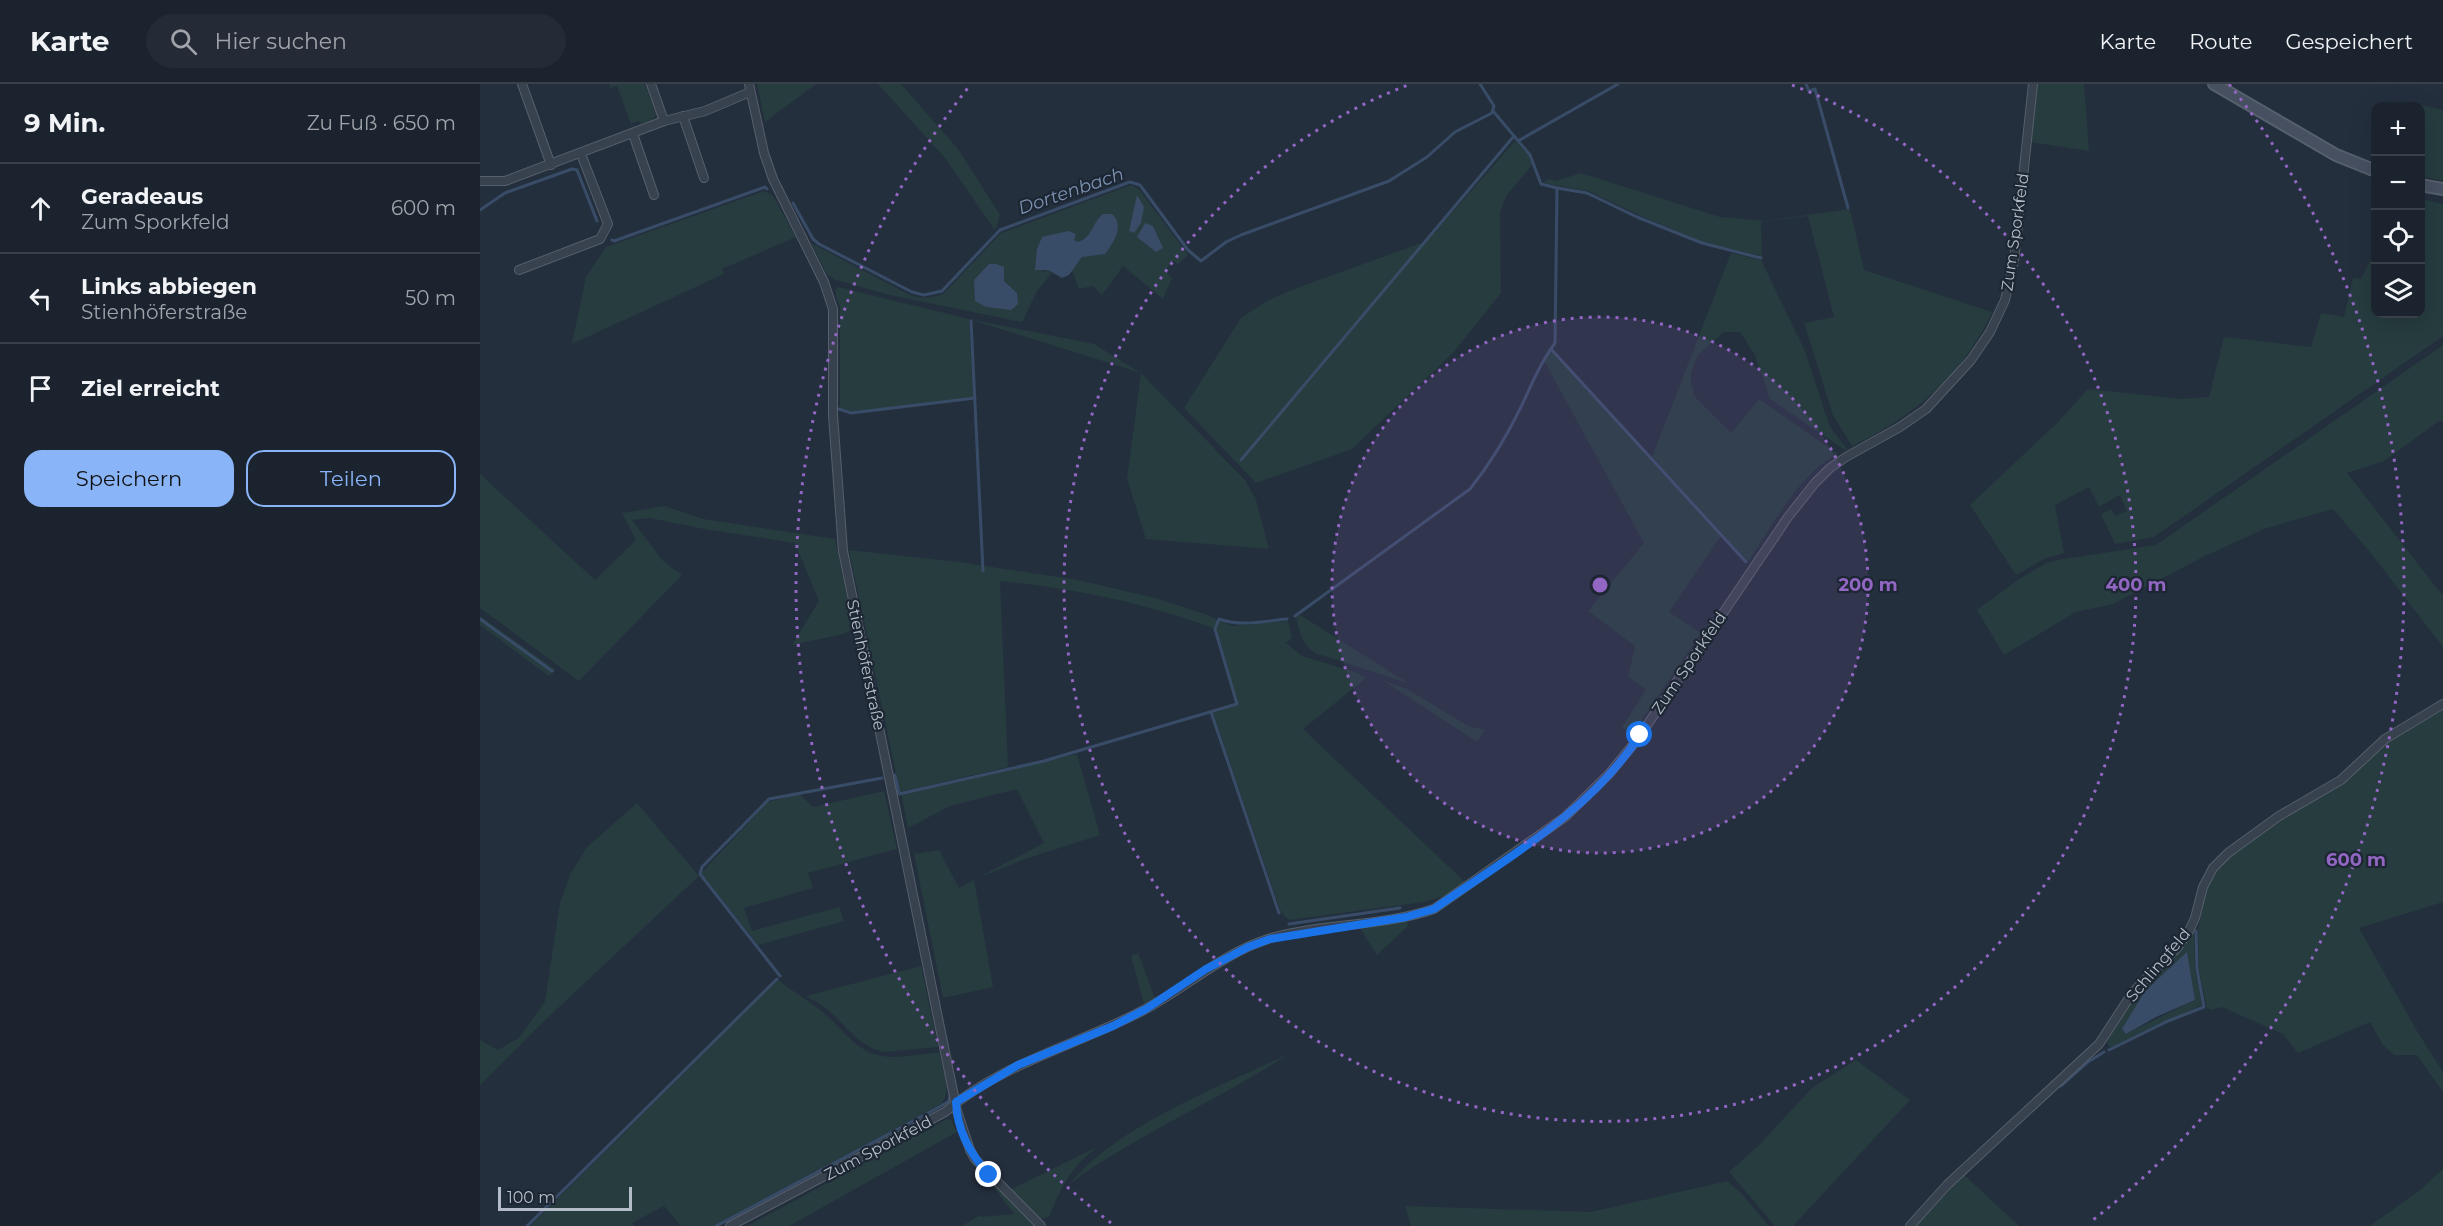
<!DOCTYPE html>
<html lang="de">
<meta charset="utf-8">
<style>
:root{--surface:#1b232e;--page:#242b36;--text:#f1f3f6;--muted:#a0a4aa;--line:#39404a;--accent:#8ab4f8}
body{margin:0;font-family:Montserrat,sans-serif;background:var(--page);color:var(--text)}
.controls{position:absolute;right:18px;top:18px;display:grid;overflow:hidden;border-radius:12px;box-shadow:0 6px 24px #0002}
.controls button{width:54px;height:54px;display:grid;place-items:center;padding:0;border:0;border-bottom:2px solid var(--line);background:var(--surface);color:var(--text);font:30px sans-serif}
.scale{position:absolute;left:18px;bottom:15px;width:134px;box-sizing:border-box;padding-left:6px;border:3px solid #b4bcc9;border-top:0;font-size:16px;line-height:21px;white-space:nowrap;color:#b4bcc9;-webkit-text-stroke:4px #1d2633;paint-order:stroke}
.stop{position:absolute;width:18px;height:18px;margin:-14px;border:4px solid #1a73e8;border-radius:50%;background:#fff}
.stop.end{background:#1a73e8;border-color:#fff;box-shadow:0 2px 6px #0008}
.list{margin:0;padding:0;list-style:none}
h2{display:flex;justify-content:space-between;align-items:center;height:78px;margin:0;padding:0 24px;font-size:26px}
h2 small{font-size:20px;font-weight:400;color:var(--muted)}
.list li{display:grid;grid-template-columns:39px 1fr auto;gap:18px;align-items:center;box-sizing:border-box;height:90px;padding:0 24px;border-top:2px solid var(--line)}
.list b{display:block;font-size:22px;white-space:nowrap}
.list p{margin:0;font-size:20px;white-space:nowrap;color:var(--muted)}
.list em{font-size:20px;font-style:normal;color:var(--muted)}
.actions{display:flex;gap:12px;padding:18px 24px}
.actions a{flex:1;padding:14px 0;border:2px solid var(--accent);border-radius:18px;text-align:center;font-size:21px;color:var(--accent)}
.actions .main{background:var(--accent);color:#111}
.icon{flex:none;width:33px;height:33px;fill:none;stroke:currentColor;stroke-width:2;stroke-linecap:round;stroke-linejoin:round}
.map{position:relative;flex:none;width:1963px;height:1142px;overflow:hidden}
header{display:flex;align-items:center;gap:36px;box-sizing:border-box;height:84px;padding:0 30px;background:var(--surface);border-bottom:2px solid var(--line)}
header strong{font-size:28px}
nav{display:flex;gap:33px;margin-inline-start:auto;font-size:21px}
.search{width:420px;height:54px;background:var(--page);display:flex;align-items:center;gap:15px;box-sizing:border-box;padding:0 21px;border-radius:33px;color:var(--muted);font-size:22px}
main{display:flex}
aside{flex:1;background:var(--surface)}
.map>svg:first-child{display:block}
.green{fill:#263c3f;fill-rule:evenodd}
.water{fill:#394c67}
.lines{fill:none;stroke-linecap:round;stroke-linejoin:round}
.stream{stroke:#394c67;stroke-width:3}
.street-casing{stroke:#565f6c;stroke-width:10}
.secondary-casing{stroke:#565f6c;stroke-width:14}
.street{stroke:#38414e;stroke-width:8}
.secondary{stroke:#465061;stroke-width:10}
.route{stroke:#1a73e8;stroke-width:8}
.ring{fill:none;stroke:#9266c3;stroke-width:3;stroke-dasharray:3 6}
.labels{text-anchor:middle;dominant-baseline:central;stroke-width:4.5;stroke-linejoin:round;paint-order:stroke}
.street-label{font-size:16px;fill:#b4bcc9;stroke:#1d2633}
.water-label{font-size:18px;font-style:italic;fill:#7c92b1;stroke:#1d2633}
.centre{fill:#9266c3;stroke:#1d2633;stroke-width:3}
.ring-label{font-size:18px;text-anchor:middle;font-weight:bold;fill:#9266c3;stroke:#1d2633;stroke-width:4.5;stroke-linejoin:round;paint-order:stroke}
</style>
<header>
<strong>Karte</strong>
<div class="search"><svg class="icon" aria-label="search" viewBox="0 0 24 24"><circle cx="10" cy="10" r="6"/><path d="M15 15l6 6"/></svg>Hier suchen</div>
<nav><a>Karte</a><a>Route</a><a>Gespeichert</a></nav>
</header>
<main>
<aside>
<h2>9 Min.<small>Zu Fuß · 650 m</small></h2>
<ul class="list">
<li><svg class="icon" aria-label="ahead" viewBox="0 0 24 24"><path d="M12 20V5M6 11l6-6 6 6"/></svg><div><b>Geradeaus</b><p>Zum Sporkfeld</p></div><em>600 m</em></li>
<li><svg class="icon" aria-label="left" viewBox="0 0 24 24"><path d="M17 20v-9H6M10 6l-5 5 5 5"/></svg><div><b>Links abbiegen</b><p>Stienhöferstraße</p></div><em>50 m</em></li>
<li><svg class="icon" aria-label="arrive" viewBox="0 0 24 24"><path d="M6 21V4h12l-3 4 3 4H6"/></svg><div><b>Ziel erreicht</b></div></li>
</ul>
<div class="actions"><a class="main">Speichern</a><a>Teilen</a></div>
</aside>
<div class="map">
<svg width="1963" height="1142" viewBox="0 0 1963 1142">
<rect width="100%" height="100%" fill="#242f3e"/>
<g class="green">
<path d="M 129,0 L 165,0 L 176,31 L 172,36 L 161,40 L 159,37 L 151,40 L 137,2 L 130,4 Z"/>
<path d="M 277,0 L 336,0 L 285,38 Z"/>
<path d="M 398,0 L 421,0 L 478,65 L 520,131 L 515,146 L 465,74 Z"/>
<path d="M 1557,0 L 1604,0 L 1609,67 L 1551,58 Z"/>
<path d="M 1936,20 L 1963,26 L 1963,97 L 1941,92 L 1940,22 L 1935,22 Z"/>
<path d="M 1035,57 L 1049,72 L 1052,81 L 1026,112 L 1020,129 L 1021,209 L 973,269 L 872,365 L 776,399 L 704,324 L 761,234 L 785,218 L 814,205 L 947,157 Z"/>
<path d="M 1101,89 L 1240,133 L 1286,137 L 1370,125 L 1384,186 L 1512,228 C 1484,290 1432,334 1372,362 L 1353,331 L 1324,239 L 1354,233 L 1328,132 L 1281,138 L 1282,172 L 1223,158 L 1159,131 L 1108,107 L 1063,99 L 1068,95 L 1076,97 Z"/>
<path d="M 651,101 L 659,105 L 708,171 L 698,180 L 694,177 L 685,186 L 692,194 L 683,215 L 643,182 L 622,211 L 613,202 L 599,205 L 592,187 L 602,173 L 611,170 L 619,133 C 615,143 609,154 598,158 L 594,156 L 561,188 L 568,186 L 572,189 L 557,207 L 542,238 L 410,211 L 356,196 L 347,190 L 331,159 L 432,212 C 444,215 452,214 463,210 L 521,149 ZM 494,196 L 524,197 L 537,209 Z"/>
<path d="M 284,107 L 293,112 L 316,153 L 242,185 L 244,190 L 92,260 L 106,193 L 126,163 Z"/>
<path d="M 1941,115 L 1963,120 L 1963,252 L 1674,453 L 1635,460 L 1621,430 L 1631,425 L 1635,432 L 1647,427 L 1640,411 L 1619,423 L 1609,403 L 1575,421 L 1584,469 L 1564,475 L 1536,491 L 1490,421 L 1577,339 L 1608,305 L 1702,315 L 1729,313 L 1744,253 L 1831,263 L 1841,229 L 1864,233 L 1873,194 L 1881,195 L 1895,167 L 1896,230 L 1940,230 Z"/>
<path d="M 1251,169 L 1281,176 L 1325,267 L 1350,343 L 1367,365 L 1365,366 L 1290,315 L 1275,271 L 1260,248 L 1244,248 L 1218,271 L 1211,289 L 1211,300 L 1214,305 L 1213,311 L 1251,349 L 1279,315 L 1358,370 C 1320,388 1291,444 1268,478 L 1172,373 Z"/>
<path d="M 358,203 L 489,235 L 614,260 L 661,289 L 765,396 L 776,416 L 789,465 L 666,455 L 647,395 L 661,289 L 489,235 L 493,313 L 372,328 L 360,324 L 360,224 L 355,207 Z"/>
<path d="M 1963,261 L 1963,337 L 1959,337 L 1904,377 L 1867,389 L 1963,512 L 1963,563 L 1890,468 L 1853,425 L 1784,445 L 1725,472 L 1633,520 L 1596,528 L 1524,571 L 1497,526 L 1539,495 L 1566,479 L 1577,476 L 1676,461 Z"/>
<path d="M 1071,267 L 1241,452 L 1189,528 L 1221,549 L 1156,644 L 1141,645 L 1166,605 L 1148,593 L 1155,562 L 1108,527 L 1164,459 L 1064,277 Z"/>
<path d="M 0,390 L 115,496 L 156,456 L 142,429 L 185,422 L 223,435 L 355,455 L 374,545 L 363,550 L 312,561 L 339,517 L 315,459 L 224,445 L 170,434 L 152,436 L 183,477 L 202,491 L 99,597 L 0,524 Z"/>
<path d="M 369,466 L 479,478 L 598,496 L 675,514 L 725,530 L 752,542 L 808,537 L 812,553 L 806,559 L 822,572 L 878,589 L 886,594 L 823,645 L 985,798 L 964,812 L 944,818 L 809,836 L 801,828 L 733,629 L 758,621 L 737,546 C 669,519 593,505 520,497 L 528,683 L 420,708 Z"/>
<path d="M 820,531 L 930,600 L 835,569 C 822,560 820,549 816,534 Z"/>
<path d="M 0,532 L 76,586 L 69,592 L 0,541 Z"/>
<path d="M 902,596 L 927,605 L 988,642 L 1005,646 L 997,658 Z"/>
<path d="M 1963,625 L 1963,818 L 1879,844 L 1937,947 L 1963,988 L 1963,1008 L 1937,971 L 1914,971 L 1903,961 L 1890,938 L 1818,969 L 1803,950 L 1742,923 L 1731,926 L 1727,924 L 1719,886 L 1718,846 L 1727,803 L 1737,786 L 1751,772 L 1801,736 L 1863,699 L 1909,658 Z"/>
<path d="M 597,670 L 620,751 L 548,774 L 497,794 L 564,759 L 537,705 L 470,722 L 428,744 L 421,710 Z"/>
<path d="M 404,707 L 417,765 L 328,789 L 333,804 L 264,824 L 272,847 L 359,823 L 364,837 L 278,861 L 221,789 L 288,718 L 320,710 L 333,723 Z"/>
<path d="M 157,719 L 219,792 L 63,938 L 0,1001 L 0,956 L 18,966 L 39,954 L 65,917 L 80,819 L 90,791 L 107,763 Z"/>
<path d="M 459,766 L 479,804 L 494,796 L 513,903 L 463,914 L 434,770 Z"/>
<path d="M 927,837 L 928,842 L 897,871 L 880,844 Z"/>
<path d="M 1714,848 L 1715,885 L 1722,921 L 1630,964 L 1627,957 L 1653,914 L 1667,897 L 1699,867 ZM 1707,869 L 1715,916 L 1646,950 L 1642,945 Z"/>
<path d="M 658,869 L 675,914 L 664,920 L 651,872 Z"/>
<path d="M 441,882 L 458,963 L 404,968 C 378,963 363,937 343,922 C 337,918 331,915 326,912 Z"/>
<path d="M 298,896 C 312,907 326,915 340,926 C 359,940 374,966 398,971 C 417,976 440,970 459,968 C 462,984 473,1007 461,1020 L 233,1142 L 201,1142 L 184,1122 L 152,1139 L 154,1142 L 50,1142 Z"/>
<path d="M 810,969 C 760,1003 705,1028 653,1059 C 631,1072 609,1084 590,1100 C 637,1041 743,1002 810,969 Z"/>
<path d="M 1376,976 L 1430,1016 L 1313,1142 L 1295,1142 L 1249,1088 L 1278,1062 L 1332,1004 Z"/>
<path d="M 467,1035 L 471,1036 L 477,1048 L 309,1142 L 267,1142 Z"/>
<path d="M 617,1063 C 588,1087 583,1100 569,1133 L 560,1135 L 530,1106 Z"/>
<path d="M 1963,1085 L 1963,1142 L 1890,1142 L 1940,1106 Z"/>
<path d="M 1483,1090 L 1539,1142 L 1435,1142 Z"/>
<path d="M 507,1094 L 555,1142 L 482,1142 L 500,1131 L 501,1133 L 534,1130 Z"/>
<path d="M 1247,1097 L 1261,1109 L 1289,1142 L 931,1142 L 925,1122 L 1111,1128 Z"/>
</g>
<g class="water">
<path d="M 657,111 L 664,123 L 661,139 L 654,149 L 649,147 Z"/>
<path d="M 623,130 L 632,130 C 645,141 634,158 625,170 L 602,173 L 589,191 L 582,194 L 568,186 L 555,186 L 557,165 L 562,153 L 588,147 L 596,150 L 594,156 L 598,158 C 613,153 613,137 623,130 Z"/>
<path d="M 665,139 L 673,142 L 683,164 L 676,168 L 657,153 Z"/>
<path d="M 509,180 L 516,180 L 524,183 L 524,197 L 537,209 L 538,220 L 531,226 L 506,223 L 495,217 L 494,196 Z"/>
<path d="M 1707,868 L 1715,916 L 1676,933 L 1646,950 L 1642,945 L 1665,907 Z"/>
</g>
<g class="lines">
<g class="stream">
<path d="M 1326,0 L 1329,7 L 1335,5 L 1368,124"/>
<path d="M 1038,57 L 1138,0"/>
<path d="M 1077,104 L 1107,109 L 1157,133 L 1222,159 L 1281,174"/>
<path d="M 313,119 L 333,155 L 339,160 L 432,208 L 444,211 L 462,207 L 520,146 L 650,98 L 660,101 L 708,166 L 721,177 L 746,158 L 761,151 L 909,97 L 947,73 L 975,48 L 1012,29 L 1014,22 L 1000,0"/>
<path d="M 0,126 L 25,109 L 92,85 L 97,86 L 117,137"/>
<path d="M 132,156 L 134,157 L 285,103 L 287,105"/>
<path d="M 491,237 L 503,487"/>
<path d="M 1071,265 L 1266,478"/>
<path d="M 359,325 L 371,329 L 495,314"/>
<path d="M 761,376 L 1034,52"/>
<path d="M 815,532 L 990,405 C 1010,380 1028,350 1042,321 C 1052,299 1061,278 1075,259 L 1077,104 L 1061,100 L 1050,71 L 1013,27"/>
<path d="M 0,535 L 72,587"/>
<path d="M 731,628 L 799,829"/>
<path d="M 415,691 L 419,710 L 564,677 L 757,620 L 735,545 L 739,535 C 760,543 785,537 807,535"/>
<path d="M 809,840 L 920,824"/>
<path d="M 300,892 L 220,790 L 222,783 L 289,715 L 402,694"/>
<path d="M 1629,966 L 1688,937 L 1724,923 L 1717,885 L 1716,847"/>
<path d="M 1581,1002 L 1608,978 L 1624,968"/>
<path d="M 47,1142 L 297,895"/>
<path d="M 236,1142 L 461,1022 L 469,1017 L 470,1011"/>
</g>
<g class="street-casing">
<g id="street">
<path d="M 42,0 L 71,81"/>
<path d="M 171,0 L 184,37"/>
<path d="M 269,0 L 284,69 L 293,95 L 344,198 L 353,225 L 353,331 L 363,467 L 477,1027 L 490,1066 L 495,1075 L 561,1142"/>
<path d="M 203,32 L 224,94"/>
<path d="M 153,50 L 174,111"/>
<path d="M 0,97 L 25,97 L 184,37 L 225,27 L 270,8"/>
<path d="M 39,186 L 120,155 L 128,140 L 101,70"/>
<path d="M 250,1142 L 465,1028 C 522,979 597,961 662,927 C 706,904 741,870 788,855 C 841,839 901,843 954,825 L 1085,733 L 1129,690 L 1157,656 L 1308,433 L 1335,399 L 1350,384 L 1366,373 L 1420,343 L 1446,325 L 1491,276 L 1510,248 L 1525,216 L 1534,177 L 1553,0"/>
<path d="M 1430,1142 L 1467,1101 L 1619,960 L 1653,908 L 1697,864 L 1709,847 L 1715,834 L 1723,803 L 1733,784 L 1748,769 L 1799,732 L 1861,696 L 1905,655 L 1963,620"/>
</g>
</g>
<g class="secondary-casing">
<g id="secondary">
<path d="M 1734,0 L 1856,71 L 1896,87"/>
<path d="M 1940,101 L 1963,105"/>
</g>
</g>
<use href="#street" class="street"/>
<use href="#secondary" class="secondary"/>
</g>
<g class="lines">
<path class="route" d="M 509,1091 C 491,1071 477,1046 476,1018 L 538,981 L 633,942 L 666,925 L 726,885 L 768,863 L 790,855 L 926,833 L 954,825 C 1027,774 1110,728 1160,651"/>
</g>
<circle cx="1120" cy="501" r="268" fill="#9266c3" fill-opacity=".12"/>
<g class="ring">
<circle cx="1120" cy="501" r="268"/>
<path d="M1312 1A536 536 0 1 1 928 1"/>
<path d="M631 1139A804 804 0 0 1 491 0M1749 0A804 804 0 0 1 1609 1139"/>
</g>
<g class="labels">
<g class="street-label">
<text transform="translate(1535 148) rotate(-82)">Zum Sporkfeld</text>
<text transform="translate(1209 579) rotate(-56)">Zum Sporkfeld</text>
<text transform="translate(386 581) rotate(78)">Stienhöferstraße</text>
<text transform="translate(1678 881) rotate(-50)">Schlingfeld</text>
<text transform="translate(398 1064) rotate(-28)">Zum Sporkfeld</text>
</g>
<g class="water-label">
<text transform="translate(591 107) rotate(-19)">Dortenbach</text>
</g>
</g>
<circle cx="1120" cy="501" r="9" class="centre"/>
<g class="ring-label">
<text x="1388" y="507">200 m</text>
<text x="1656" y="507">400 m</text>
<text x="1876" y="782">600 m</text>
</g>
</svg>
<div class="controls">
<button>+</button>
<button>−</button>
<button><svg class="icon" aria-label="locate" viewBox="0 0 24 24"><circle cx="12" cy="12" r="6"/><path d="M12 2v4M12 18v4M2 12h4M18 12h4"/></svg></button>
<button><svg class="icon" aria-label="layers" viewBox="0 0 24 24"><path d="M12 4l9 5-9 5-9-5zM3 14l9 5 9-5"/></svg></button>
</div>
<div class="scale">100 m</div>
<div class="stop" style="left:1160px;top:651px"></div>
<div class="stop end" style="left:509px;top:1091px"></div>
</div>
</main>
